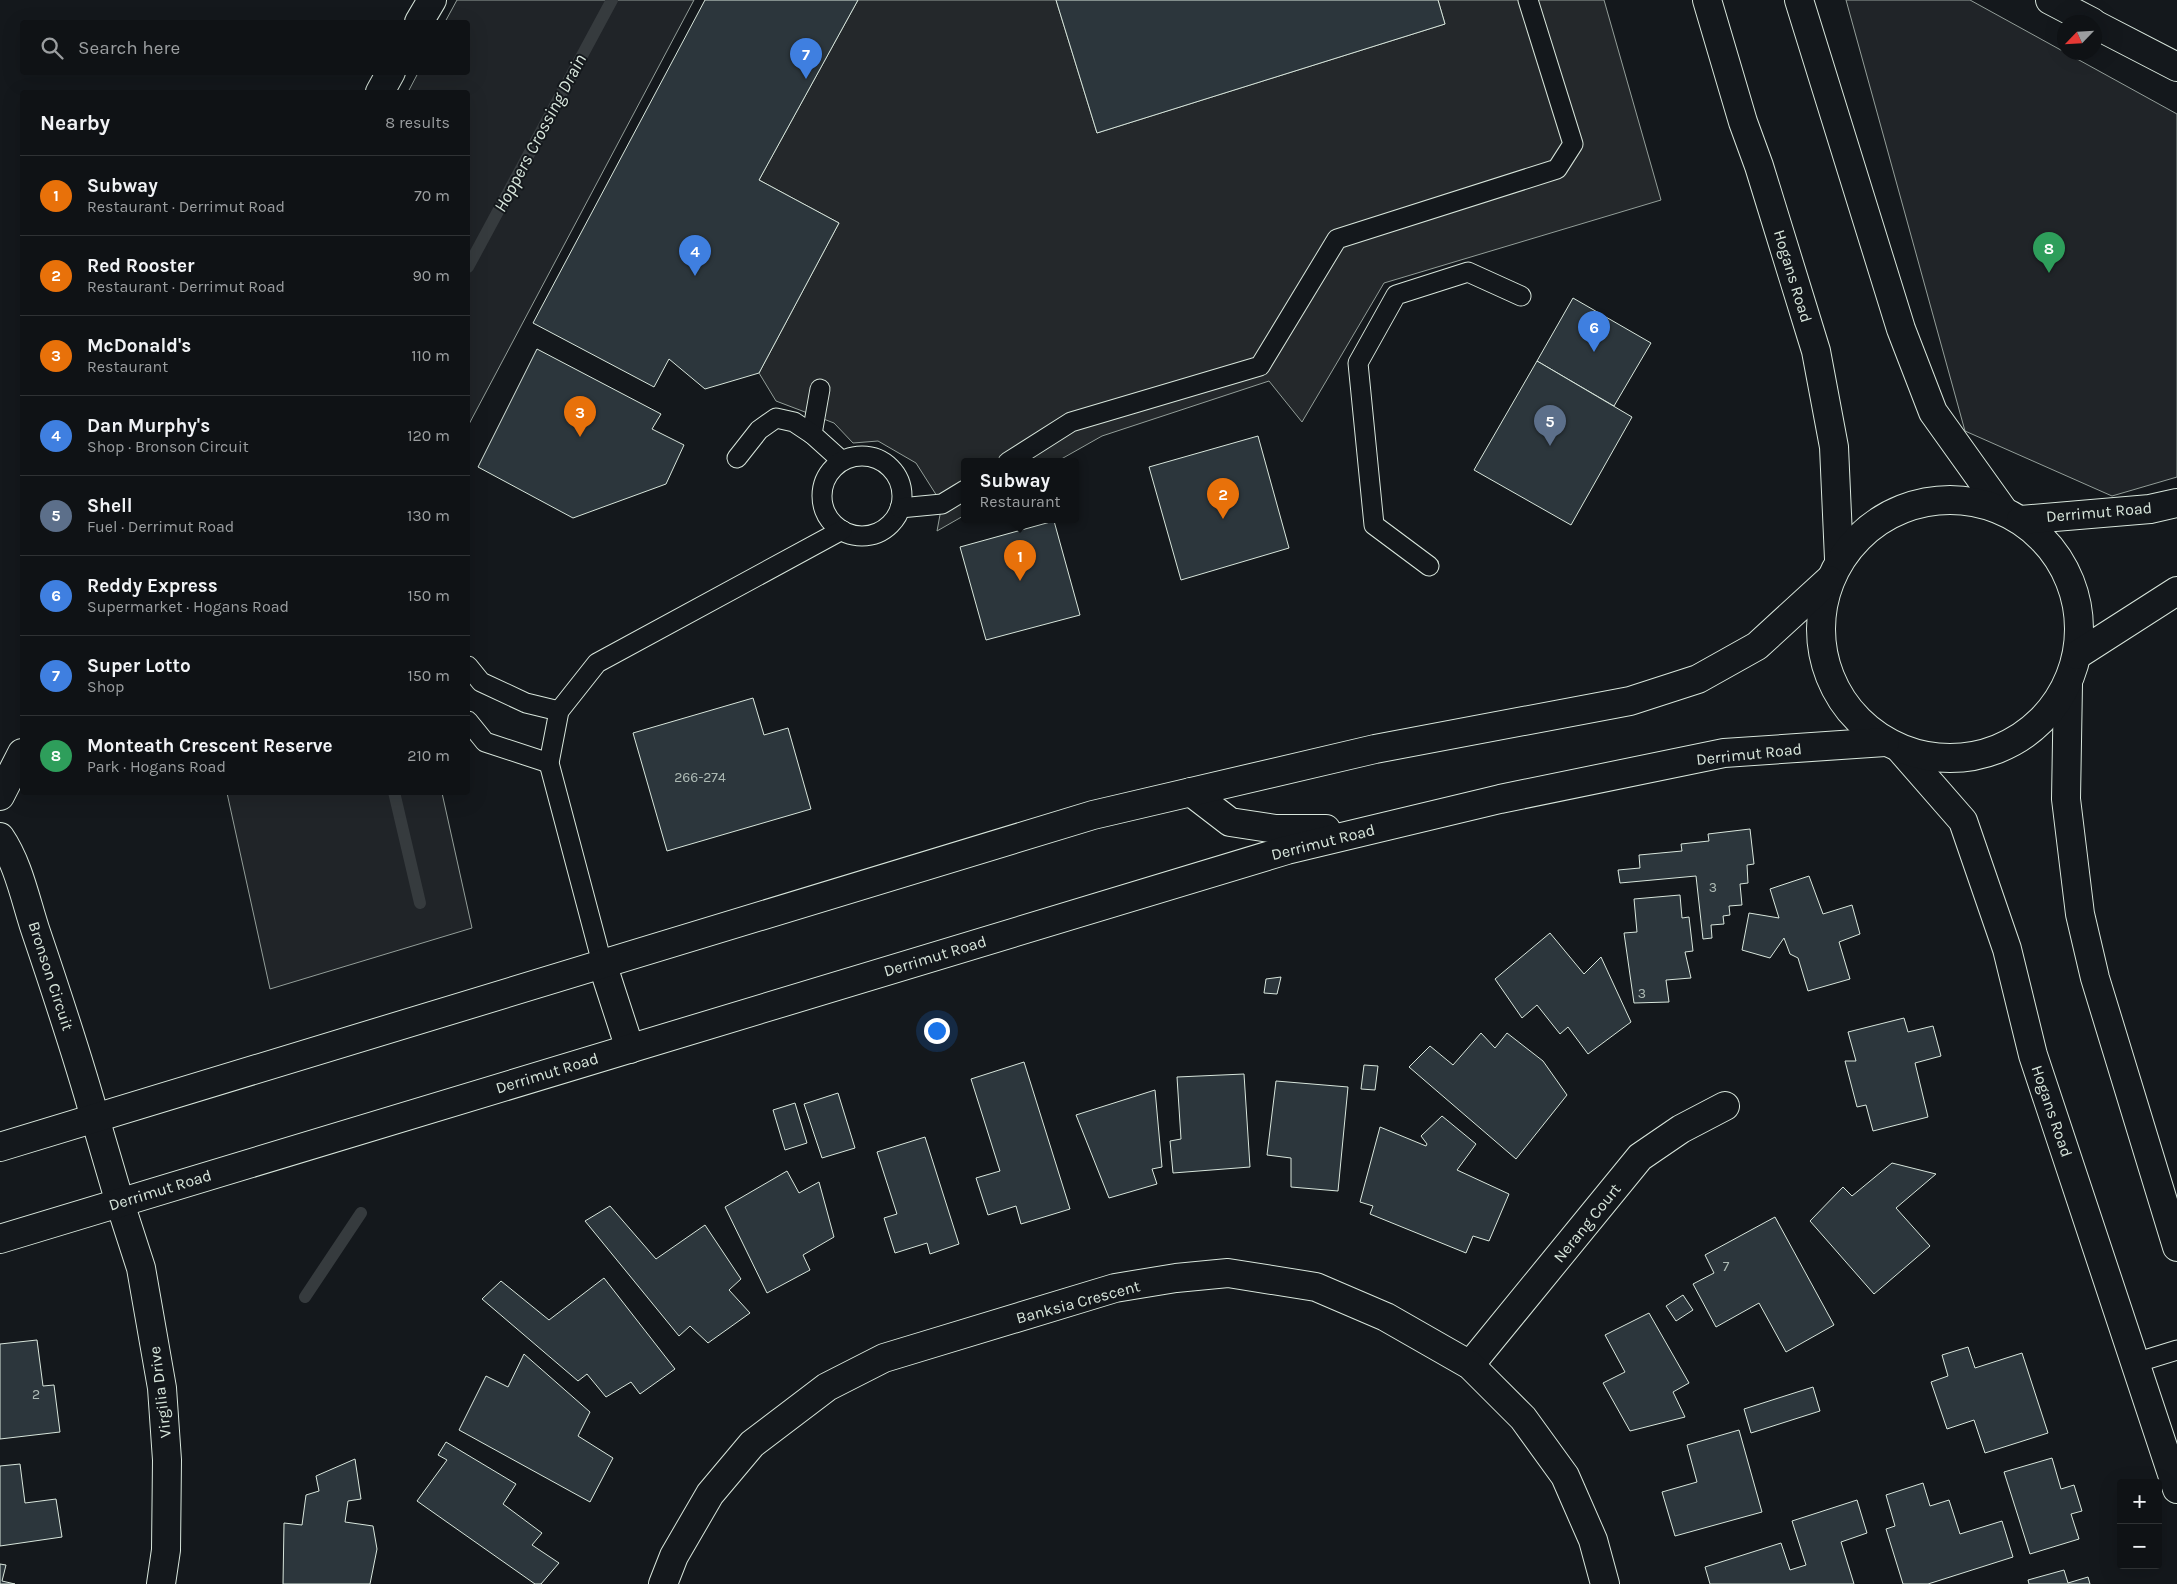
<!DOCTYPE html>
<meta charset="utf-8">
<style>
:root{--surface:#0f1215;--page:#1d2022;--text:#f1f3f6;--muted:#9b9ea0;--line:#2f3234;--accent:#2563eb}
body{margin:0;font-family:Karla,sans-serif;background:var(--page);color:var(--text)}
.controls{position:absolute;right:15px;bottom:15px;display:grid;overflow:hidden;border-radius:5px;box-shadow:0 5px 20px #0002}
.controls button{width:45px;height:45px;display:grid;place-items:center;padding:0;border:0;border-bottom:1px solid var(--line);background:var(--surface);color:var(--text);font:25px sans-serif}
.compass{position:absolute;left:2057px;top:15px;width:45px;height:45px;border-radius:50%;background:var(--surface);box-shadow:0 5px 20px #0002;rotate:245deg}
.you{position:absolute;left:936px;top:1030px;width:18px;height:18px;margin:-12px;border:4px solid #fff;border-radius:50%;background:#1a73e8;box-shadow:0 0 0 8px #1a73e833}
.badge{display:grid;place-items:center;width:32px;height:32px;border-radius:50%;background:var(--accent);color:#fff;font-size:16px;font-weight:700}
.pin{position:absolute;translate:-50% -41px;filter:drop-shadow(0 1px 2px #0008)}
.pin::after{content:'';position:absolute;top:26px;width:18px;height:15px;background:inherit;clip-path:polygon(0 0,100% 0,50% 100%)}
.popup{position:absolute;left:961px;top:458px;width:118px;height:65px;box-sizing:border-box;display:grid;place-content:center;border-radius:5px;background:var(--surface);filter:drop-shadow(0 1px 4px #0005);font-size:16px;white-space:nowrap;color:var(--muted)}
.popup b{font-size:19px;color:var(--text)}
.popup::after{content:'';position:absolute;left:50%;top:100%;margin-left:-10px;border:10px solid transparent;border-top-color:var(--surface)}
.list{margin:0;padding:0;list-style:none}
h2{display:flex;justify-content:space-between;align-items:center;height:65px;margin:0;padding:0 20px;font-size:21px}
h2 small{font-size:16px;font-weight:400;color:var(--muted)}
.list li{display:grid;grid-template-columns:32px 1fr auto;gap:15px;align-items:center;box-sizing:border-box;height:80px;padding:0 20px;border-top:1px solid var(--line)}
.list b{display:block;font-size:19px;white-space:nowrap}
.list p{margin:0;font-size:16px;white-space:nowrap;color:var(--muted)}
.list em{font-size:16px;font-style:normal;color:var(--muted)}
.icon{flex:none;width:28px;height:28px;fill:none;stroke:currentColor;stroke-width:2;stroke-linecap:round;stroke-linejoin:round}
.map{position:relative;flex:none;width:2177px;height:1584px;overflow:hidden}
.search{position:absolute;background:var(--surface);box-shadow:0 5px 20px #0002;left:20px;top:20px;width:450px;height:55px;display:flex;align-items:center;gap:12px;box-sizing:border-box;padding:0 18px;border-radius:5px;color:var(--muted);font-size:19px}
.panel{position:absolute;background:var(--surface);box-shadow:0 5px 20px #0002;left:20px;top:90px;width:450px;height:705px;border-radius:5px}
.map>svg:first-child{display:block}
.green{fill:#202428;stroke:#939e99}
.parking{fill:#24282b;stroke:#939e99}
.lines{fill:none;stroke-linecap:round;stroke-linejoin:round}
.stream{stroke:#363b3e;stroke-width:12}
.building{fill:#2c363c;stroke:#d8e6dc}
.service-casing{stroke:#d8e6dc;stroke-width:21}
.minor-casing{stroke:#d8e6dc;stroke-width:30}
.tertiary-casing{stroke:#d8e6dc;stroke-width:30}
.trunk-casing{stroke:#d8e6dc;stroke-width:30}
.service{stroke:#14181c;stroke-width:19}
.minor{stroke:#14181c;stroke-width:28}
.tertiary{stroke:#14181c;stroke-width:28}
.trunk{stroke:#14181c;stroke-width:28}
.labels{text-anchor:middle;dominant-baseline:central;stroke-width:4;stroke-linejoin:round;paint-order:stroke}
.number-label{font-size:14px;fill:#adbab4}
.street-label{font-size:16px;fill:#d8e6dc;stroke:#14181c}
.water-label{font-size:18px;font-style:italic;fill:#d8e6dc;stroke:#14181c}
</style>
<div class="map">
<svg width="2177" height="1584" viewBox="0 0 2177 1584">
<rect width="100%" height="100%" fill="#14181c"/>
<g class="green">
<path d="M 457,0 L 694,0 L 468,426 L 468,92 L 408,92 L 418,73 L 468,72 L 468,22 L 445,22 Z"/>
<path d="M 1846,0 L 1970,0 L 2177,114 L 2177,477 L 2112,496 L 1965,431 Z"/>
<path d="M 227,793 L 442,793 L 472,928 L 270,989 Z"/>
</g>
<path class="parking" d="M 858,0 L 1056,0 L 1097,133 L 1445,24 L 1438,0 L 1604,0 L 1661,200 L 1384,283 L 1302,422 L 1269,381 L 1102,436 L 1056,462 L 965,462 L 965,515 L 937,531 L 942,504 L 916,463 L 878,441 L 853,443 L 834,423 L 776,401 L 759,373 L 839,223 L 759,180 Z"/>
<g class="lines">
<g class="stream">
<path d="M 468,267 L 612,0"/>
<path d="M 394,792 L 420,903"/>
<path d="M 305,1297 L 361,1213"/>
</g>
</g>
<g class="building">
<path d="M 705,0 L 858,0 L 759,180 L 839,223 L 759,373 L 705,389 L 669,359 L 654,387 L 533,323 Z"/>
<path d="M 1056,0 L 1438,0 L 1445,24 L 1097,133 Z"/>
<path d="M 1573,298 L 1651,343 L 1614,406 L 1537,361 Z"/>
<path d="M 537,349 L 661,414 L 652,429 L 684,445 L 666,484 L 573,518 L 478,467 Z"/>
<path d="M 1537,361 L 1632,417 L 1571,525 L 1474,470 Z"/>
<path d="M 1258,436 L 1289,548 L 1181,580 L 1149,467 Z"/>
<path d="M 1054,521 L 1080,615 L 986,640 L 960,547 Z"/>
<path d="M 753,698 L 764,735 L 788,728 L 811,809 L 667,851 L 633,733 Z"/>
<path d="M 1750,829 L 1754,864 L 1747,865 L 1748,883 L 1740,884 L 1742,905 L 1729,906 L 1730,915 L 1723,916 L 1724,924 L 1711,925 L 1712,938 L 1703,939 L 1696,876 L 1620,883 L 1618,870 L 1640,868 L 1639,855 L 1682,851 L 1681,844 L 1709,841 L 1708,834 Z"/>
<path d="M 1809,876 L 1823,914 L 1852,905 L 1860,934 L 1839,942 L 1850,979 L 1808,991 L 1798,958 L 1790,954 L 1784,938 L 1770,958 L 1742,950 L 1749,913 L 1779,918 L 1770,889 Z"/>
<path d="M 1680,895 L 1682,918 L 1689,917 L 1693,951 L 1685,952 L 1691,978 L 1666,980 L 1669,1002 L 1634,1003 L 1624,933 L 1637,932 L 1634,899 Z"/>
<path d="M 1550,933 L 1584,974 L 1601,957 L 1631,1022 L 1588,1054 L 1568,1027 L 1560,1034 L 1537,1005 L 1522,1018 L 1495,979 Z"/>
<path d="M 1281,977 L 1277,994 L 1264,993 L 1266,979 Z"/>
<path d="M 1904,1018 L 1908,1032 L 1933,1026 L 1941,1056 L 1915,1063 L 1928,1117 L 1873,1131 L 1866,1105 L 1857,1107 L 1845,1061 L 1856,1061 L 1848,1032 Z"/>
<path d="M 1481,1033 L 1495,1048 L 1507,1033 L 1543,1061 L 1567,1095 L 1516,1159 L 1409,1067 L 1430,1046 L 1453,1065 Z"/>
<path d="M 1024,1062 L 1070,1209 L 1021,1224 L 1016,1206 L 988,1215 L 976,1178 L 1000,1171 L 971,1079 Z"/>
<path d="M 1364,1065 L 1378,1066 L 1375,1090 L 1361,1089 Z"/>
<path d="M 1244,1074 L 1250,1167 L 1173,1173 L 1170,1141 L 1181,1139 L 1177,1077 Z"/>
<path d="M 1276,1081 L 1348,1087 L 1338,1191 L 1291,1187 L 1291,1158 L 1267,1155 Z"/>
<path d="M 1155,1090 L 1162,1167 L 1152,1169 L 1157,1184 L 1109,1198 L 1076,1115 Z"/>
<path d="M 838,1093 L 855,1148 L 822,1158 L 804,1104 Z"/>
<path d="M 795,1103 L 807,1143 L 785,1150 L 773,1110 Z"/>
<path d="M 1442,1116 L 1476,1144 L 1457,1170 L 1509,1194 L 1489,1241 L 1473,1236 L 1466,1253 L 1370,1214 L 1373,1206 L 1360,1202 L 1380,1127 L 1426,1146 L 1427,1144 L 1421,1136 Z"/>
<path d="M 925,1137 L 959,1244 L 930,1254 L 927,1243 L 895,1253 L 884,1218 L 897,1214 L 877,1152 Z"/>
<path d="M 1892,1163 L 1936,1174 L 1896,1208 L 1930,1246 L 1874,1294 L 1810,1221 L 1843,1187 L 1852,1196 Z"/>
<path d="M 787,1171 L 799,1193 L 819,1182 L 834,1237 L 803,1255 L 810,1270 L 767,1293 L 725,1207 Z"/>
<path d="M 610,1206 L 656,1259 L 705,1225 L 741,1279 L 729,1290 L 750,1313 L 708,1343 L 690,1326 L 679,1336 L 585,1221 Z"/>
<path d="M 1775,1217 L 1834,1325 L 1786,1352 L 1759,1303 L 1716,1327 L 1693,1284 L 1714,1273 L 1705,1255 Z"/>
<path d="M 604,1278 L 675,1369 L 640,1394 L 631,1382 L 606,1397 L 587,1374 L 578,1381 L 482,1299 L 501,1281 L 549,1320 Z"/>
<path d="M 1683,1295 L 1693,1310 L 1676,1321 L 1666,1306 Z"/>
<path d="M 1649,1313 L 1689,1383 L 1673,1392 L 1685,1417 L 1630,1431 L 1603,1383 L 1625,1372 L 1605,1335 Z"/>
<path d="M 37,1340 L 43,1386 L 54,1385 L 60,1432 L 0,1439 L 0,1344 Z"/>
<path d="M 1968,1347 L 1975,1368 L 2022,1353 L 2048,1433 L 1985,1453 L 1974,1420 L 1947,1429 L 1931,1382 L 1948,1376 L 1942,1355 Z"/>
<path d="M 524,1354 L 590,1412 L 578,1436 L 613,1458 L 590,1502 L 459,1430 L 486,1376 L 508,1387 Z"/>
<path d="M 1813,1387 L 1820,1411 L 1751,1433 L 1744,1409 Z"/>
<path d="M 1739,1430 L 1762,1512 L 1675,1536 L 1662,1492 L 1697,1482 L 1687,1445 Z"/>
<path d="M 446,1442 L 516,1484 L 503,1504 L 542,1533 L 532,1545 L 559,1563 L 541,1584 L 535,1584 L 417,1501 L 447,1460 L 438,1455 Z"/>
<path d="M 2052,1458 L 2061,1489 L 2074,1485 L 2082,1511 L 2071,1514 L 2079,1539 L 2030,1554 L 2004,1472 Z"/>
<path d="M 355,1459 L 361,1499 L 348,1501 L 345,1522 L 373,1526 L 377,1549 L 370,1584 L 283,1584 L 284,1523 L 302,1525 L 306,1495 L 319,1491 L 316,1476 Z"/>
<path d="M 20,1464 L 25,1503 L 56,1499 L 62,1537 L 0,1546 L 0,1466 Z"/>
<path d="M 1923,1483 L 1930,1506 L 1949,1500 L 1960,1534 L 2002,1521 L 2013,1557 L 1928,1584 L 1903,1584 L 1886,1529 L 1895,1526 L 1886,1495 Z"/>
<path d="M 1857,1500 L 1867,1533 L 1841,1542 L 1854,1584 L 1710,1584 L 1705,1567 L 1781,1543 L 1790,1570 L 1806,1565 L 1792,1521 Z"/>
<path d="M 0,1564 L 6,1565 L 2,1581 L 15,1584 L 0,1584 Z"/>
<path d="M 2064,1570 L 2068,1583 L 2088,1577 L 2090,1584 L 2029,1584 L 2028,1580 Z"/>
</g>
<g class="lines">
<g class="service-casing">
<g id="service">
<path d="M 820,389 L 812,434 L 842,461"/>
<circle cx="862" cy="496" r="40"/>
<path d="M 737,458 L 759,430 L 776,418 L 794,422 L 812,434"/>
<path d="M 1008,462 L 1071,422 L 1260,366 L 1337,239 L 1557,169 L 1573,144 L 1528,0"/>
<path d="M 900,508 L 942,504 L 965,490"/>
<path d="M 1429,566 L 1374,525 L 1358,363 L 1396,295 L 1468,272 L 1521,296"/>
<path d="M 468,666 L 481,682 L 526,703 L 559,711"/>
<path d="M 468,721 L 485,742 L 549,763"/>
<path d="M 602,963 L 549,763 L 559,711 L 597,663 L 842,530"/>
<path d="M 2135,1363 L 2177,1350"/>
</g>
</g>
<g class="minor-casing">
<g id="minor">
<path d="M 2050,0 L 2092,22"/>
<path d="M 419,22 L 432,0"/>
<path d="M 2094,24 L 2177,67"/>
<path d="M 380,92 L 391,72"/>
<path d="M 0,796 L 22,753"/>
<path d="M 0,837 C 18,863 25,898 35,929 C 56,991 77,1054 95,1118"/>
<path d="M 1470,1365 L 1640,1157 L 1681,1129 L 1725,1106"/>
<path d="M 663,1584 L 674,1556 L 710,1494 L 752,1444 L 827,1387 L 884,1358 L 1115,1288 L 1176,1278 L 1228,1273 L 1316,1287 L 1386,1317 L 1470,1365 L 1523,1418 L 1565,1476 L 1593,1540 L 1605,1584"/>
</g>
</g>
<g class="tertiary-casing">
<g id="tertiary">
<path d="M 1707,0 L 1743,122 L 1759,166 L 1816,351 L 1834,447 L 1839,559"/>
<path d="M 1799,0 L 1901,329 L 1933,412 L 2003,510"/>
<path d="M 2068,684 L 2066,799 L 2080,914 L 2095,978 L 2177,1247"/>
<path d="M 1901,750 L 1963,821 L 2007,949 L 2033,1055 L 2177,1489"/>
<path d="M 120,1203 L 141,1268 L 162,1388 L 167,1460 L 166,1550 L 161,1584"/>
</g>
</g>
<g class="trunk-casing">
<g id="trunk">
<circle cx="1950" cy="629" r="129"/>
<path d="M 2021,520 L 2150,509 L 2177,503"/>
<path d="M 2077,655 L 2177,591"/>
<path d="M 1191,792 L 1230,822 L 1276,829 L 1326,829"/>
<path d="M 602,963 L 630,1049"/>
<path d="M 95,1118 L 120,1203"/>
<path d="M 0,1147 L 1093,815 L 1375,749 L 1630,701 L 1698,679 L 1757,646 L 1829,580"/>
<path d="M 0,1239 L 1287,850 L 1500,799 L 1724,753 L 1885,742"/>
</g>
</g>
<use href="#service" class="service"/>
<use href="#minor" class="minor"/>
<use href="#tertiary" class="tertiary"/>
<use href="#trunk" class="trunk"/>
</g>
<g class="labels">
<g class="number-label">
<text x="700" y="777">266-274</text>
<text x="1713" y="887">3</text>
<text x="1642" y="993">3</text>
<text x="1726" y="1266">7</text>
<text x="36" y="1394">2</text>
</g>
<g class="street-label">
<text transform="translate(1793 276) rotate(73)">Hogans Road</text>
<text transform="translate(2099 512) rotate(-5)">Derrimut Road</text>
<text transform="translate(1749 754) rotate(-6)">Derrimut Road</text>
<text transform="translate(1323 842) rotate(-14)">Derrimut Road</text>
<text transform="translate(935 956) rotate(-17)">Derrimut Road</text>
<text transform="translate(51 976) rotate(72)">Bronson Circuit</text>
<text transform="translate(547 1073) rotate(-17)">Derrimut Road</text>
<text transform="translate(2052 1111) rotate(71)">Hogans Road</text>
<text transform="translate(160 1190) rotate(-17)">Derrimut Road</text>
<text transform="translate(1587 1223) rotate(-51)">Nerang Court</text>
<text transform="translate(1078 1302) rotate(-15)">Banksia Crescent</text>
<text transform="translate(160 1392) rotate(-97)">Virgilia Drive</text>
</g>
<g class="water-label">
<text transform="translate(540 133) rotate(-62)">Hoppers Crossing Drain</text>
</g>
</g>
</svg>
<div class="controls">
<button>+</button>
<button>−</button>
</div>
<svg class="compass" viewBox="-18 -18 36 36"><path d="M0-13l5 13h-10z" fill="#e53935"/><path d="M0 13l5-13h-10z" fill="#9b9ea0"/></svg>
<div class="you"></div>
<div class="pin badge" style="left:1020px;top:581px;background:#e8710a">1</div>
<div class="popup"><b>Subway</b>Restaurant</div>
<div class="pin badge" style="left:1223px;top:519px;background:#e8710a">2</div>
<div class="pin badge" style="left:580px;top:437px;background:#e8710a">3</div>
<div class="pin badge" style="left:695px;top:276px;background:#3f7fe0">4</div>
<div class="pin badge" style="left:1550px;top:446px;background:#5c6f8a">5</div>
<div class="pin badge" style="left:1594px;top:352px;background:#3f7fe0">6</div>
<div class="pin badge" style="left:806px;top:79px;background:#3f7fe0">7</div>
<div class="pin badge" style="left:2049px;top:273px;background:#2e9e5b">8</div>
<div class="search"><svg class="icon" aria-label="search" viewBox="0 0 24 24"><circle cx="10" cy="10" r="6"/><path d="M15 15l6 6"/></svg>Search here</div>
<section class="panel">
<h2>Nearby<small>8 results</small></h2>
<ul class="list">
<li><span class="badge" style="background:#e8710a">1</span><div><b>Subway</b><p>Restaurant · Derrimut Road</p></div><em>70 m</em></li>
<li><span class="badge" style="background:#e8710a">2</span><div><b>Red Rooster</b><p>Restaurant · Derrimut Road</p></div><em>90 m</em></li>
<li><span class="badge" style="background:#e8710a">3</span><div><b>McDonald's</b><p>Restaurant</p></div><em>110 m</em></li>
<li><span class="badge" style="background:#3f7fe0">4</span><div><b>Dan Murphy's</b><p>Shop · Bronson Circuit</p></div><em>120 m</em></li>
<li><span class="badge" style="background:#5c6f8a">5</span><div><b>Shell</b><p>Fuel · Derrimut Road</p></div><em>130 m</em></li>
<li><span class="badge" style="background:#3f7fe0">6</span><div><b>Reddy Express</b><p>Supermarket · Hogans Road</p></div><em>150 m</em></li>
<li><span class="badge" style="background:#3f7fe0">7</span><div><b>Super Lotto</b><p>Shop</p></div><em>150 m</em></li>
<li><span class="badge" style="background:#2e9e5b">8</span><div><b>Monteath Crescent Reserve</b><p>Park · Hogans Road</p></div><em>210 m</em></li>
</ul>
</section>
</div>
